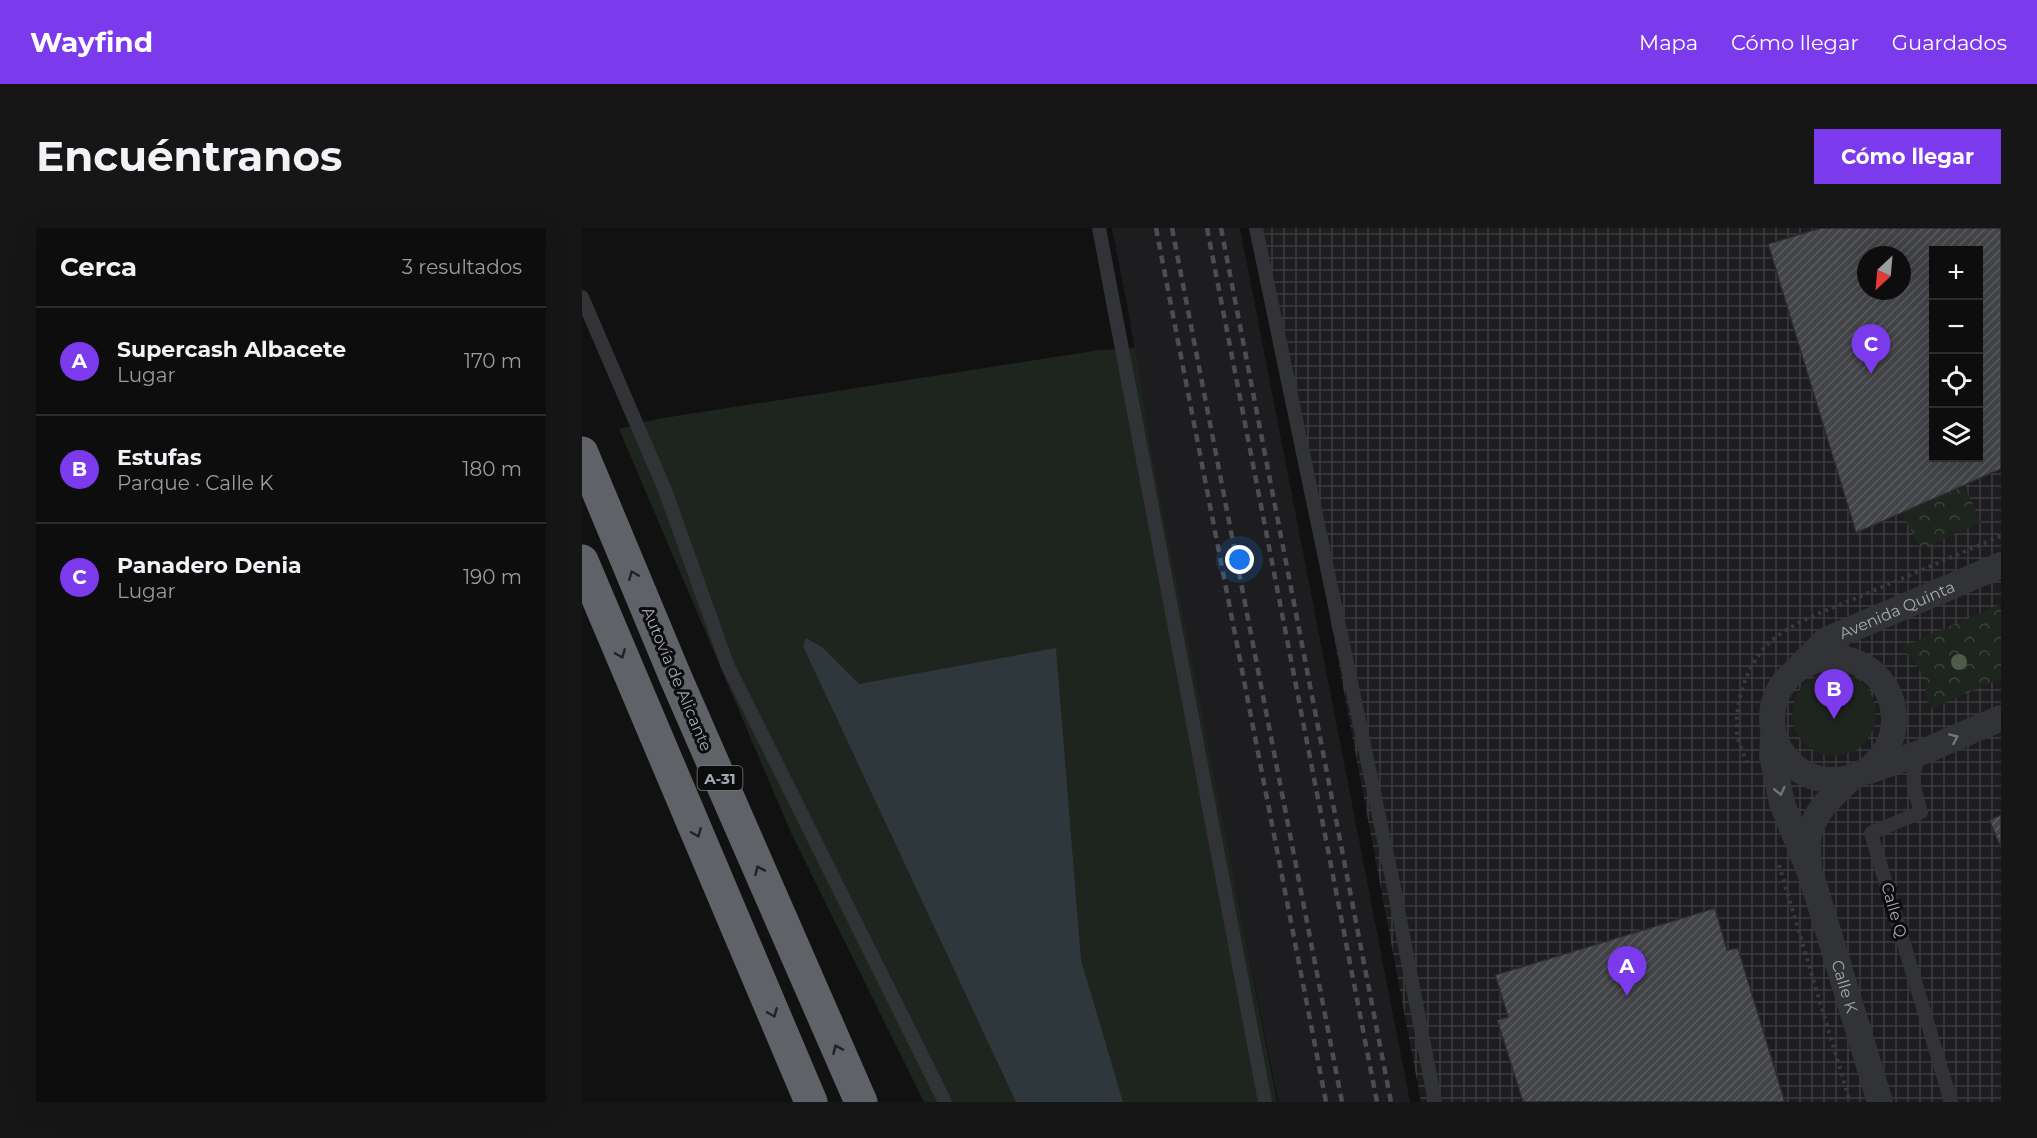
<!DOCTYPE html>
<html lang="es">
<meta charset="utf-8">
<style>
:root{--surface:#0d0d0e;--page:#161617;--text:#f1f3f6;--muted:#9a9c9e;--line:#2d2d2e;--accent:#7c3aed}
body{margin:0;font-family:Montserrat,sans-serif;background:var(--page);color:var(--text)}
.controls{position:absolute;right:18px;top:18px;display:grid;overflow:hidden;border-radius:0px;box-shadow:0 6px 24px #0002}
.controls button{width:54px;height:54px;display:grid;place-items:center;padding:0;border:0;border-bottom:2px solid var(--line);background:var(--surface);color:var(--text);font:30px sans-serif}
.compass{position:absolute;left:1275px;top:18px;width:54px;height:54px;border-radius:50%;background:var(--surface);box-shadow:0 6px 24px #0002;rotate:206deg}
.you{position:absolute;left:658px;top:332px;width:21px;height:21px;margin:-15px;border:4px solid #fff;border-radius:50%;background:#1a73e8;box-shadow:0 0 0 9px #1a73e833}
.badge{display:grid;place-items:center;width:39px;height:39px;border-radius:50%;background:var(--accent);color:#fff;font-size:20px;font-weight:700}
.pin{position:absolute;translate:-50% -50px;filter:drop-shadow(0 2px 3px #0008)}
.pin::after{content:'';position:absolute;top:32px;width:21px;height:18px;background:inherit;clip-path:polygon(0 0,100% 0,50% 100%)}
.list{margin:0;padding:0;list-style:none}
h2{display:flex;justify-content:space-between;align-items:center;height:78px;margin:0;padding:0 24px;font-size:26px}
h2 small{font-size:20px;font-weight:400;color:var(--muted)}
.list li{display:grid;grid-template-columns:39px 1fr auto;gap:18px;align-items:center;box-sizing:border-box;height:108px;padding:0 24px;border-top:2px solid var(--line)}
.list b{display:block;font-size:22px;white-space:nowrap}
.list p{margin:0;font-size:20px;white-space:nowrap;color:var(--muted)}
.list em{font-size:20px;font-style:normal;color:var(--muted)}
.icon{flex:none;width:33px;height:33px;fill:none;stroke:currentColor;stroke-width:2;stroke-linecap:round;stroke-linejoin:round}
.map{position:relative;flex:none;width:1419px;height:874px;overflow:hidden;border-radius:0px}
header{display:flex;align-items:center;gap:36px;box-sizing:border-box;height:84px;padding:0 30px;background:var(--accent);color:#fff}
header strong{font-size:28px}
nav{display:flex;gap:33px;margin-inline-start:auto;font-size:21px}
.intro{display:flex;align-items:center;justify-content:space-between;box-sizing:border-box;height:144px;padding:0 36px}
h1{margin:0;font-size:42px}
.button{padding:15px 27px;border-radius:0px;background:var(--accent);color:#fff;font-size:21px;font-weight:700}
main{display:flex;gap:36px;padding:0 36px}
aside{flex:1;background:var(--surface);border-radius:0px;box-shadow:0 6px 24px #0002}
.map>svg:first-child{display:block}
.built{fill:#1d1d1f}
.industrial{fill:url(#industrial-grid);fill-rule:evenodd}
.green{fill:#1e241e}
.park{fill:url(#park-crowns)}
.water{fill:#2e373b}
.building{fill:url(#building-hatch);stroke:#2b2b2e;stroke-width:1.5;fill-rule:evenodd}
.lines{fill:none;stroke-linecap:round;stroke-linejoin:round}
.path{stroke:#383a3d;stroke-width:4;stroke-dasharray:3 4.5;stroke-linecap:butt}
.lane{stroke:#323336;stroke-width:14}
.street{stroke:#323336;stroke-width:26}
.highway{stroke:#5f6267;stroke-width:33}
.rail{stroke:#4b4e51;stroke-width:4.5;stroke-dasharray:8 6;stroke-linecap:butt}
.tree{fill:#4e5c4c}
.oneway{stroke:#212224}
.oneway2{stroke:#71747a}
.labels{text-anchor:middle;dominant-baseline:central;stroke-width:6;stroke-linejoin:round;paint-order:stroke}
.shield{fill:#0c0c0d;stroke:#767b80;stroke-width:1.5}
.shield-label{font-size:15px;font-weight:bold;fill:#a4aab1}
.street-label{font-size:16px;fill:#a4aab1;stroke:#0c0c0d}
</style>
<header>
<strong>Wayfind</strong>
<nav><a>Mapa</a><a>Cómo llegar</a><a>Guardados</a></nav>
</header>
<div class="intro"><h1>Encuéntranos</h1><a class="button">Cómo llegar</a></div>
<main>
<aside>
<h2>Cerca<small>3 resultados</small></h2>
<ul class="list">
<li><span class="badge">A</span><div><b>Supercash Albacete</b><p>Lugar</p></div><em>170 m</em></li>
<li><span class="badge">B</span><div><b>Estufas</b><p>Parque · Calle K</p></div><em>180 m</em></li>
<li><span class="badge">C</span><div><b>Panadero Denia</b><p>Lugar</p></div><em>190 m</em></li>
</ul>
</aside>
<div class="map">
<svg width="1419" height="874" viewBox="0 0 1419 874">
<defs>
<pattern id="industrial-grid" width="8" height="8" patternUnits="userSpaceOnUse" patternTransform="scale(1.5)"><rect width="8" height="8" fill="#1d1d1f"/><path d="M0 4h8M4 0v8" fill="none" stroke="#3b3b3d"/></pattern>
<pattern id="park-crowns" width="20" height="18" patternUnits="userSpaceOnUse" patternTransform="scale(1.5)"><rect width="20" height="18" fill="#1e241e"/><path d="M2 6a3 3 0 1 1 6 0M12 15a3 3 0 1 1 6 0" fill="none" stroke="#3c413c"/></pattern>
<pattern id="building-hatch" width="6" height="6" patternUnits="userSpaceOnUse" patternTransform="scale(1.5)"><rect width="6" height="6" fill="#434447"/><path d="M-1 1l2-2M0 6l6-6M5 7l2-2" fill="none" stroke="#5b5c5f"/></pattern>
</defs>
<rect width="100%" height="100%" fill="#111112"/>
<path class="built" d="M 530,0 L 658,0 L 828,874 L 696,874 L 613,455 L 569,221 L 545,76 Z"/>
<path class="industrial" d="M 675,0 L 1419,0 L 1419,874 L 839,874 ZM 1352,22 L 1396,22 L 1396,230 L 1352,230 ZM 1284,27 L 1320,27 L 1320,63 L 1284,63 Z"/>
<g class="green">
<path d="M 553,120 L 569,221 L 695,874 L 342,874 L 210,607 L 37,201 L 75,191 L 518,122 Z"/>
<circle cx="1252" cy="486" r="42"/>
</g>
<g class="park">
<path d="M 1382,257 L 1399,295 L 1338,321 L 1320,284 Z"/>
<path d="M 1419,376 L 1419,450 L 1349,481 L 1338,442 L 1320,419 Z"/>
</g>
<path class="water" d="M 224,410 L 241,420 L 277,456 L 474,420 L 499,732 L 541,874 L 434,874 L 221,418 Z"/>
<g class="building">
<path d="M 1238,0 L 1419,0 L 1419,241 L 1274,305 L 1186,16 ZM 1352,22 L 1396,22 L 1396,230 L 1352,230 ZM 1284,27 L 1320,27 L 1320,63 L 1284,63 Z"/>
<path d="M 1419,587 L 1419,620 L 1407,592 Z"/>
<path d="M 1133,680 L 1145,722 L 1156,720 L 1203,874 L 941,874 L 915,792 L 926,789 L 913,747 Z"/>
</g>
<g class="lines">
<g class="path">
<path d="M 1165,535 C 1162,526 1156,515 1155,505 C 1153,475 1163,442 1183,419 C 1205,395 1249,381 1279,368 C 1326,348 1372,328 1419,308"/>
<path d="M 1197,637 L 1268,874"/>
</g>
<g class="lane">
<path d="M 517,0 L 683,874"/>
<path d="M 674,0 L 811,655 L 853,874"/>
<path d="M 0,69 L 83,262 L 145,436 L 363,874"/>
<path d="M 1340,527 C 1325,546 1333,563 1339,584 L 1289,605 L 1369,874"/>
</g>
<g class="street">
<circle cx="1251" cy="491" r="61"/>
<path id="s1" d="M 1220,436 L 1244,412 L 1419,337"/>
<path id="s2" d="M 1191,510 L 1190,528 L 1200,575 L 1230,650 L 1298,874"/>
<path d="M 1287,543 L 1343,523 L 1419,490"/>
<path d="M 1227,636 C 1227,629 1225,620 1226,612 C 1230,585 1252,565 1272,548"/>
</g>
<g class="highway">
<path d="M 0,225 L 93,448 L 279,874"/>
<path d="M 0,333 L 229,874"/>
</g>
<g class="rail">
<path d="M 574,0 L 744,874"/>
<path d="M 590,0 L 760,874"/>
<path d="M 625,0 L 795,874"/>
<path d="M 639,0 L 809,874"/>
</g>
</g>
<circle class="tree" cx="1377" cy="434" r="8"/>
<defs><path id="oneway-chevron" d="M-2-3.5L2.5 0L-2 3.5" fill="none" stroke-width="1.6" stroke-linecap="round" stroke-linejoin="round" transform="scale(1.5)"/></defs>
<g class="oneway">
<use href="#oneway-chevron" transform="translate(51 347) rotate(-113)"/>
<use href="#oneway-chevron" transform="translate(39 426) rotate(67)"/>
<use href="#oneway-chevron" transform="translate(115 605) rotate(67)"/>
<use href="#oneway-chevron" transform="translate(177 642) rotate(-114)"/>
<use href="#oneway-chevron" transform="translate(191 785) rotate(67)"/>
<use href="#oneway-chevron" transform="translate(255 821) rotate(-114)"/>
</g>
<g class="oneway2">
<use href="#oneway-chevron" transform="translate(1372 510) rotate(-24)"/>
<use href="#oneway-chevron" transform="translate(1198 563) rotate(77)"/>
</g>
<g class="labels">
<rect class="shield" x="115.5" y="538" width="45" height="24" rx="4.5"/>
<g class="shield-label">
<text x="138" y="550">A-31</text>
</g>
<g class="street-label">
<text stroke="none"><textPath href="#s1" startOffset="111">Avenida Quinta</textPath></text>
<text transform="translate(95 451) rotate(67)">Autovía de Alicante</text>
<text transform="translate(1312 682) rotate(74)">Calle Q</text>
<text stroke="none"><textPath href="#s2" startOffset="260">Calle K</textPath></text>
</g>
</g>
</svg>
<div class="controls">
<button>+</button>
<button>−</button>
<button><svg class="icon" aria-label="locate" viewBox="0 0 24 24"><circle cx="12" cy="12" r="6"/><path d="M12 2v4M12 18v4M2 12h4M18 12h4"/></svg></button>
<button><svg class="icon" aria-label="layers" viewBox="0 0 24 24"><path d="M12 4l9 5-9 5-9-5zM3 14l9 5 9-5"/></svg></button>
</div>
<svg class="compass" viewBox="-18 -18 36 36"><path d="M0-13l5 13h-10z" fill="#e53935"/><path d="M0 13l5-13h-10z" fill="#9a9c9e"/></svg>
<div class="you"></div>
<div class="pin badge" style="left:1045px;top:768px">A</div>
<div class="pin badge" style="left:1252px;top:491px">B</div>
<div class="pin badge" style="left:1289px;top:146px">C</div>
</div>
</main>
